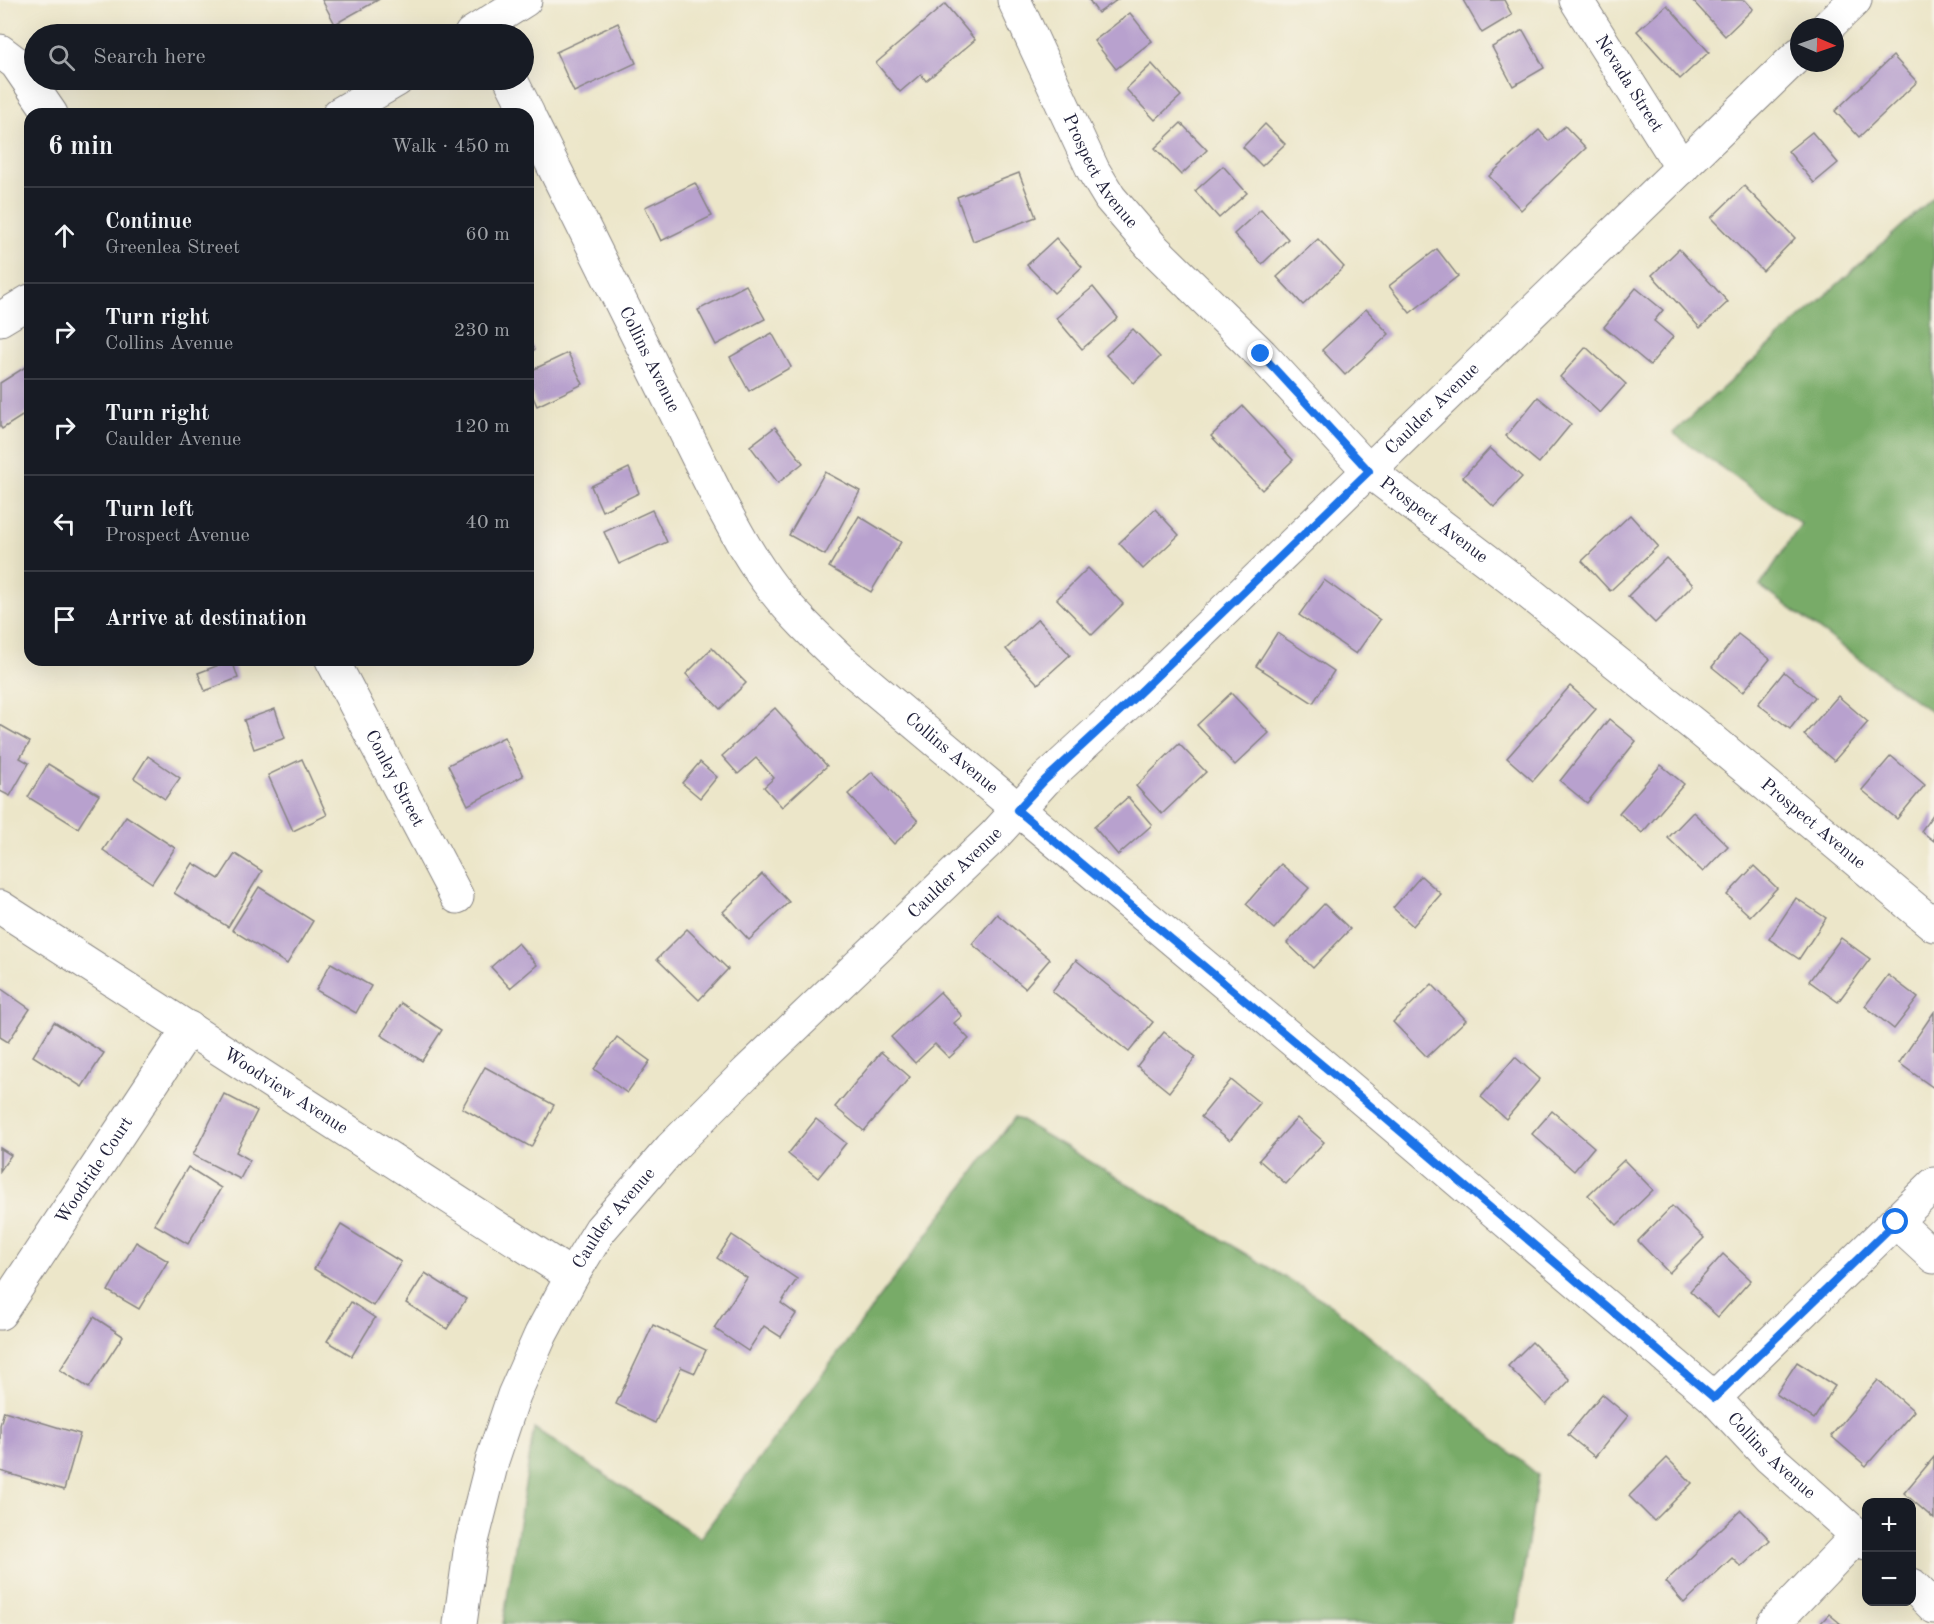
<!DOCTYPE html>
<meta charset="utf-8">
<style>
:root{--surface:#171b24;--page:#20242c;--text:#f1f3f6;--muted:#9ea1a6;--line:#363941}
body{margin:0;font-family:"Old Standard TT",serif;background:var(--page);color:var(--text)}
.controls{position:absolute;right:18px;bottom:18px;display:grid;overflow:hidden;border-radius:12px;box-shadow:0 6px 24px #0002}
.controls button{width:54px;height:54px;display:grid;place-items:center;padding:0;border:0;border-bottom:2px solid var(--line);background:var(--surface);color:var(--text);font:30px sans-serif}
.compass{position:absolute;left:1790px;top:18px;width:54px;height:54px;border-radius:50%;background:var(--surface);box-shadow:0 6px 24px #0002;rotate:92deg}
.stop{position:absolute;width:18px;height:18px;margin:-14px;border:4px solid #1a73e8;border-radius:50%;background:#fff}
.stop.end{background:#1a73e8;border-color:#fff;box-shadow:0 2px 6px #0008}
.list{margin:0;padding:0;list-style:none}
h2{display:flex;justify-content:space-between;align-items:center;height:78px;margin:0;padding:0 24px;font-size:26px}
h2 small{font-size:20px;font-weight:400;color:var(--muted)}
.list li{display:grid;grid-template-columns:39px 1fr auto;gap:18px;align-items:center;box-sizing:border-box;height:96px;padding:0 24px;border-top:2px solid var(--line)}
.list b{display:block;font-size:22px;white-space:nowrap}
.list p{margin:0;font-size:20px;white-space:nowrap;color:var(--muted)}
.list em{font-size:20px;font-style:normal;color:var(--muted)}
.icon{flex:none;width:33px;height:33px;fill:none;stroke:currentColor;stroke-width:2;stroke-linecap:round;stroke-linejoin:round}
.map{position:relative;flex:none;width:1934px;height:1624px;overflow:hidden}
.search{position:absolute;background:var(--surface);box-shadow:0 6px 24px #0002;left:24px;top:24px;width:510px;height:66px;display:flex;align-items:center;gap:15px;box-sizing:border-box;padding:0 21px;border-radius:33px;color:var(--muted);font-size:22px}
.panel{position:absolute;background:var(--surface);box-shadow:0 6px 24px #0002;left:24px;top:108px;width:510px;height:558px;border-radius:18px}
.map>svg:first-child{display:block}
.forest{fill:#78ab67;stroke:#4d6651;stroke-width:1.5}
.building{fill:#b8a1ce}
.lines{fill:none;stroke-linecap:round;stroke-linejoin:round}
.minor-casing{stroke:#878482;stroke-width:35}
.minor{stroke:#fff;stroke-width:33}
.route{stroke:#1a73e8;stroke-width:8}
.labels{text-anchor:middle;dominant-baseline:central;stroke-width:4.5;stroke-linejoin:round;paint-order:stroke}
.street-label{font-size:18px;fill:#22223b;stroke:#f7f3e8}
</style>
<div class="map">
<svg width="1934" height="1624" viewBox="0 0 1934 1624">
<rect width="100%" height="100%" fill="#f7f3e8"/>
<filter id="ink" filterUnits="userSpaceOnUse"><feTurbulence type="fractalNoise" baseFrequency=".0167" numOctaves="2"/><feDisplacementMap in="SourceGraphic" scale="12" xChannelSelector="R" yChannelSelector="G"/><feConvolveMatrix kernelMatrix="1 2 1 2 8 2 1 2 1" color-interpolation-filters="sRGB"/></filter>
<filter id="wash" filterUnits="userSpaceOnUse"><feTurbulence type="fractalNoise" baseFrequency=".008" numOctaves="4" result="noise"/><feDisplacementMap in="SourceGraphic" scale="24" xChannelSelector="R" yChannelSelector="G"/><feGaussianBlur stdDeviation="1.35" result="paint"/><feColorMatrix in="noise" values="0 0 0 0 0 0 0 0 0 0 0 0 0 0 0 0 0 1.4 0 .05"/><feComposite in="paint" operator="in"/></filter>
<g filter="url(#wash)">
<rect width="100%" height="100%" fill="#ece6c9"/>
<g class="forest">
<path d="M 1934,197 L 1934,714 L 1760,586 L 1801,524 L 1673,433 Z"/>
<path d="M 1015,1117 L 1330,1304 L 1538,1475 L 1516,1624 L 503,1624 L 534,1428 L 700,1538 Z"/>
</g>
<g id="blocks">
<g class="building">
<path d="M 322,0 L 378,0 L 335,24 Z"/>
<path d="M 1089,0 L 1117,0 L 1098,13 Z"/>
<path d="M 1463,0 L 1504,0 L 1512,15 L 1482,33 Z"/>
<path d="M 1692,0 L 1745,0 L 1753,9 L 1725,36 Z"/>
<path d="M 945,4 L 975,40 L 926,81 L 921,74 L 900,92 L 876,63 Z"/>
<path d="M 1667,5 L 1709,52 L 1680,79 L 1637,31 Z"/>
<path d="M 1130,13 L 1152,41 L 1116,69 L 1094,41 Z"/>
<path d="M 618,23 L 636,63 L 574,92 L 556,52 Z"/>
<path d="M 1523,30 L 1544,68 L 1513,86 L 1492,47 Z"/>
<path d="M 1893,56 L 1917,82 L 1859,137 L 1835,111 Z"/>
<path d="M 1152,64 L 1181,96 L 1155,120 L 1126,89 Z"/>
<path d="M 1181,123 L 1207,150 L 1181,175 L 1155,148 Z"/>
<path d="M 1265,124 L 1285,144 L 1262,166 L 1243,147 Z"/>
<path d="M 1565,126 L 1586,148 L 1521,210 L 1489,176 L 1539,130 L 1549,141 Z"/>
<path d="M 1812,132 L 1838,163 L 1814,183 L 1788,151 Z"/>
<path d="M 1223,166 L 1247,193 L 1219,218 L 1195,191 Z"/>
<path d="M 1019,173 L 1036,217 L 973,241 L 957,197 Z"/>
<path d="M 695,183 L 712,216 L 661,241 L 645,207 Z"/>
<path d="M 1744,186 L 1795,238 L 1763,271 L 1711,218 Z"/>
<path d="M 1261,209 L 1288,239 L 1262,264 L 1234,234 Z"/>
<path d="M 1056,238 L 1082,267 L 1054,293 L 1027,265 Z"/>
<path d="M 1318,239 L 1344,267 L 1303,305 L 1277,277 Z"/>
<path d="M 1437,249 L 1458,276 L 1410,313 L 1389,286 Z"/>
<path d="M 1679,249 L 1728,302 L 1700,328 L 1652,275 Z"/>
<path d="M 746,285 L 765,319 L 716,345 L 698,310 Z"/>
<path d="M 1093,287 L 1118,318 L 1082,349 L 1056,318 Z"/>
<path d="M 1636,288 L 1663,310 L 1654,321 L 1673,337 L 1650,365 L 1604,327 Z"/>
<path d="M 1366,309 L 1389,334 L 1345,375 L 1322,350 Z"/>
<path d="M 1133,329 L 1160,357 L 1134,383 L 1106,355 Z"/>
<path d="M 772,333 L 791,367 L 749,391 L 730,357 Z"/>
<path d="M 528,337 L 534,350 L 528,353 Z"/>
<path d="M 1586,347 L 1626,384 L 1600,413 L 1560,377 Z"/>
<path d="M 568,353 L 583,384 L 537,406 L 528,386 L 528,372 Z"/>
<path d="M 30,364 L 30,411 L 2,429 L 0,426 L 0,383 Z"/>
<path d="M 1538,397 L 1571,424 L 1539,463 L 1506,436 Z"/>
<path d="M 1243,406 L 1293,460 L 1262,490 L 1211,436 Z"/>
<path d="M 775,427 L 803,463 L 778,483 L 750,446 Z"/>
<path d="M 1490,448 L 1522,477 L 1494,507 L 1463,477 Z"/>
<path d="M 629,468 L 639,493 L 602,511 L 591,486 Z"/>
<path d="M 825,472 L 860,491 L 825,555 L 789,535 Z"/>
<path d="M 1155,509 L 1179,535 L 1143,569 L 1119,543 Z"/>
<path d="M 652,510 L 667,542 L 619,564 L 604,532 Z"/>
<path d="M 1630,515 L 1658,546 L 1610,591 L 1582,561 Z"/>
<path d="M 859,516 L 901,542 L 871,592 L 829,567 Z"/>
<path d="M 1666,558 L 1693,585 L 1655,623 L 1628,596 Z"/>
<path d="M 1088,568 L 1123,604 L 1092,635 L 1057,599 Z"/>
<path d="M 1324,580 L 1380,620 L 1356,654 L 1299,615 Z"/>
<path d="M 1038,619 L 1070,655 L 1038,684 L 1006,649 Z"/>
<path d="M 1277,633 L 1334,671 L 1313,703 L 1256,666 Z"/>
<path d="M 1738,634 L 1770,659 L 1743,692 L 1712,667 Z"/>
<path d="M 712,648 L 746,683 L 720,709 L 686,674 Z"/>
<path d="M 232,660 L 238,678 L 205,691 L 198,673 Z"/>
<path d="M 1784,672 L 1815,697 L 1790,729 L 1758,704 Z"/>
<path d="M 1570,686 L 1596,709 L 1533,781 L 1507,758 Z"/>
<path d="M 1231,693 L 1269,733 L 1235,765 L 1197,725 Z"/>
<path d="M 1838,696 L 1868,722 L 1834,761 L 1804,735 Z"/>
<path d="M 775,708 L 827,766 L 782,807 L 764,787 L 774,778 L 756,758 L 738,774 L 722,756 Z"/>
<path d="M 275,709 L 285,738 L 254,749 L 244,720 Z"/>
<path d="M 1609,719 L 1636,741 L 1587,803 L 1560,781 Z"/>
<path d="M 0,725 L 30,742 L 20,758 L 29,763 L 10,796 L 0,791 Z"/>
<path d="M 504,737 L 523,776 L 468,805 L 448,765 Z"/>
<path d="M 1179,744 L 1206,772 L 1162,814 L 1136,786 Z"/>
<path d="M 148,756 L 180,778 L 165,799 L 134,778 Z"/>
<path d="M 1891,756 L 1925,785 L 1897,819 L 1862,790 Z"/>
<path d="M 302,759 L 327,815 L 293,831 L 268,775 Z"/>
<path d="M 700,762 L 717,777 L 700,798 L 682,783 Z"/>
<path d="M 48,764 L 99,795 L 78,828 L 28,797 Z"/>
<path d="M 1661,765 L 1684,784 L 1642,833 L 1619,813 Z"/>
<path d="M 872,772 L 918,821 L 894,844 L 848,794 Z"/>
<path d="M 1128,797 L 1152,825 L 1118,855 L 1094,827 Z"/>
<path d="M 1693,812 L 1728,846 L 1703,872 L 1668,838 Z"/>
<path d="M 1934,813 L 1934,841 L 1921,831 Z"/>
<path d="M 126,816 L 175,848 L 152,883 L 103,850 Z"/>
<path d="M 235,854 L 262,871 L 228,927 L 174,893 L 193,863 L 219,879 Z"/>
<path d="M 1281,864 L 1309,888 L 1274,929 L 1246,904 Z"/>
<path d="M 1754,866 L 1777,888 L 1750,916 L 1727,895 Z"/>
<path d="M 762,874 L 789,902 L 749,940 L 723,912 Z"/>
<path d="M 1421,876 L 1441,894 L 1413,926 L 1393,908 Z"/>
<path d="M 259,887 L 313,921 L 287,964 L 232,930 Z"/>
<path d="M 1796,898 L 1826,918 L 1799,959 L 1769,939 Z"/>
<path d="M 1324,904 L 1350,929 L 1313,968 L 1287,943 Z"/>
<path d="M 997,914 L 1050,959 L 1025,988 L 972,944 Z"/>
<path d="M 687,929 L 728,969 L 699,1000 L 657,959 Z"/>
<path d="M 1841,938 L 1870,959 L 1838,1002 L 1809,981 Z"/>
<path d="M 518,943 L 537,965 L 510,988 L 491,967 Z"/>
<path d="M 1076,960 L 1153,1022 L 1129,1052 L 1052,991 Z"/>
<path d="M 331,963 L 371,986 L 356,1013 L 316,990 Z"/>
<path d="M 1888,975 L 1918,998 L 1894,1029 L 1865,1006 Z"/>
<path d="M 1432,984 L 1466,1020 L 1427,1057 L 1393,1022 Z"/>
<path d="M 0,988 L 30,1009 L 8,1042 L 0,1037 Z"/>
<path d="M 940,992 L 962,1016 L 954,1023 L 969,1039 L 949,1058 L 935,1044 L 915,1063 L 891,1037 Z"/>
<path d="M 401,1003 L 442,1030 L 422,1061 L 381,1035 Z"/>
<path d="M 1934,1012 L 1934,1088 L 1899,1063 Z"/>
<path d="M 54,1022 L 104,1053 L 82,1087 L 33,1056 Z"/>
<path d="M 1164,1032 L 1196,1057 L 1169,1092 L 1137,1066 Z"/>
<path d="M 617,1037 L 650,1061 L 627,1093 L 594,1069 Z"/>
<path d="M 881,1052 L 910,1077 L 864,1131 L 835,1107 Z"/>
<path d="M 1515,1057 L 1540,1079 L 1506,1119 L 1481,1097 Z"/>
<path d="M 485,1067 L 554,1105 L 531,1147 L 462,1108 Z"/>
<path d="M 1231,1080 L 1260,1103 L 1230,1140 L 1201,1117 Z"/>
<path d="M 224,1094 L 257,1111 L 236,1152 L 250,1160 L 240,1179 L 193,1155 Z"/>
<path d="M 1552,1111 L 1594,1147 L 1574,1171 L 1532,1134 Z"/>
<path d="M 1297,1118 L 1324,1142 L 1286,1184 L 1259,1160 Z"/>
<path d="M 816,1119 L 846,1143 L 818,1178 L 788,1154 Z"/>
<path d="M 0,1148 L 11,1155 L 0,1171 Z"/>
<path d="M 1624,1160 L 1653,1190 L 1617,1225 L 1588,1195 Z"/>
<path d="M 188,1167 L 221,1188 L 188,1244 L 154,1224 Z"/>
<path d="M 1672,1206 L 1704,1238 L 1669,1273 L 1638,1241 Z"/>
<path d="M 341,1225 L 401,1262 L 373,1306 L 314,1269 Z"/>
<path d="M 732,1235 L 797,1279 L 781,1303 L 796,1314 L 781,1337 L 764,1326 L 748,1351 L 714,1328 L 747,1278 L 717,1258 Z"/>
<path d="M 136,1242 L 168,1261 L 139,1309 L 108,1291 Z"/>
<path d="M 1723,1254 L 1751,1280 L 1718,1317 L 1690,1291 Z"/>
<path d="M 425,1273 L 466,1299 L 447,1329 L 406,1303 Z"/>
<path d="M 351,1302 L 375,1318 L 352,1356 L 327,1341 Z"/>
<path d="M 94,1317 L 123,1336 L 89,1388 L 60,1370 Z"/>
<path d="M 653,1325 L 706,1350 L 695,1373 L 681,1367 L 655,1423 L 616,1404 Z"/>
<path d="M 1532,1342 L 1570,1380 L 1546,1405 L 1508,1366 Z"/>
<path d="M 1797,1362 L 1835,1386 L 1814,1419 L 1776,1394 Z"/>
<path d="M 1878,1380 L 1914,1411 L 1866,1466 L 1831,1436 Z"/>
<path d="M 1602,1394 L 1628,1416 L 1595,1457 L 1568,1435 Z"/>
<path d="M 4,1411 L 80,1434 L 64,1490 L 0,1471 L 0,1425 Z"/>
<path d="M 1934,1457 L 1934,1519 L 1904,1493 Z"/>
<path d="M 1667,1458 L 1692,1483 L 1654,1521 L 1629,1496 Z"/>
<path d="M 1741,1510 L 1770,1540 L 1741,1567 L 1732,1558 L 1684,1603 L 1665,1582 Z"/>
<path d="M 1829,1614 L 1841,1624 L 1820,1624 Z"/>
</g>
</g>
</g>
<g filter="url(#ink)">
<use href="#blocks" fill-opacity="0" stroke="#878482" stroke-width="1.5"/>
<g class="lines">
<g class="minor-casing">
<g id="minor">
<path id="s1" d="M 1014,0 L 1093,170 L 1110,198 L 1153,248 L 1261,354 L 1369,471 L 1518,584 L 1698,728 L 1934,925"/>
<path id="s2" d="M 1576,0 L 1682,168"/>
<path d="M 1827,27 L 1855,0"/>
<path d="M 471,34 L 525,0"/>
<path d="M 0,51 L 16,63 L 51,114"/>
<path d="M 511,80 L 528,114"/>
<path d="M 339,114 L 397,80"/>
<path id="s3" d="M 528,115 L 720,502 C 736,532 752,562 774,590 C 795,617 820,640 845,664 L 1339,1079 L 1714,1398 L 1770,1458 L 1866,1543"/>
<path d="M 0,319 L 30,301"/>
<path id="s4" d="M 332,660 L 457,897"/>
<path id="s5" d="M 0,907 L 572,1276"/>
<path d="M 1896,1222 L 1934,1257"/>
<path id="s6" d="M 0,1313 L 189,1028"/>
<path d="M 1714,1398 L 1934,1184"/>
<path d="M 1912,1585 L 1934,1607"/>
<path id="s7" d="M 460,1624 L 471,1545 L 493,1458 L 514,1395 L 541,1334 L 572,1276 L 600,1230 L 671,1148 L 747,1072 L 993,837 L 1045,780 L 1135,697 L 1799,54"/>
<path d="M 1773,1624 L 1858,1535"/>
</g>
</g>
<use href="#minor" class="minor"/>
</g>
</g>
<g class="lines" filter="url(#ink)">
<path class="route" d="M 1261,354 L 1369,471 L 1135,697 L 1045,780 L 1017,810 L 1339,1079 L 1714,1398 L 1896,1222"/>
</g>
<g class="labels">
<g class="street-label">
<text stroke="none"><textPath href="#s2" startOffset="99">Nevada Street</textPath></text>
<text stroke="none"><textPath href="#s1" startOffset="192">Prospect Avenue</textPath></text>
<text stroke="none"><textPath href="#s3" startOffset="273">Collins Avenue</textPath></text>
<text stroke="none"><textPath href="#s7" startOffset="1592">Caulder Avenue</textPath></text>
<text stroke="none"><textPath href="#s1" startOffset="678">Prospect Avenue</textPath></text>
<text stroke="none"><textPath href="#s3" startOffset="777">Collins Avenue</textPath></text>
<text stroke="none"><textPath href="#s4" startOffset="134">Conley Street</textPath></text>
<text stroke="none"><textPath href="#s1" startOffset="1164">Prospect Avenue</textPath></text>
<text stroke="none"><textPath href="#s7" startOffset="926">Caulder Avenue</textPath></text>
<text stroke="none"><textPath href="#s5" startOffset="340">Woodview Avenue</textPath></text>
<text stroke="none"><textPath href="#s6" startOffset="171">Woodride Court</textPath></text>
<text stroke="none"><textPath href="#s7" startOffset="440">Caulder Avenue</textPath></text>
<text stroke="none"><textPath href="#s3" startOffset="1857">Collins Avenue</textPath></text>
</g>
</g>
</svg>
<div class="controls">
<button>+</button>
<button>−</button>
</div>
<svg class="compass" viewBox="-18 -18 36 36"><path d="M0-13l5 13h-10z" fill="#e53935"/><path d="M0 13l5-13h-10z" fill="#9ea1a6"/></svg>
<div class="stop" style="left:1896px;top:1222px"></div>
<div class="stop end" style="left:1261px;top:354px"></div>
<div class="search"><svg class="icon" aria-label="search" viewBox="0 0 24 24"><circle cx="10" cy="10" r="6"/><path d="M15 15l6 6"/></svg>Search here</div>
<section class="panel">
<h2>6 min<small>Walk · 450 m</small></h2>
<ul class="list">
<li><svg class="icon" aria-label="ahead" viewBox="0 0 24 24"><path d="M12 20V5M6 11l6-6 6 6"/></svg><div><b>Continue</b><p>Greenlea Street</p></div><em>60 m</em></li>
<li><svg class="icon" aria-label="right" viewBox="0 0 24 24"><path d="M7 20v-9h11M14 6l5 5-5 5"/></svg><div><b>Turn right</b><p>Collins Avenue</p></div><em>230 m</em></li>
<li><svg class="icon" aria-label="right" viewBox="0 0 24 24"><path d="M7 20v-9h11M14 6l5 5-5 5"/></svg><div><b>Turn right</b><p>Caulder Avenue</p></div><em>120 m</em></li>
<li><svg class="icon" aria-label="left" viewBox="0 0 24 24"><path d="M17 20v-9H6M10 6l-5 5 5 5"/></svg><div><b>Turn left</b><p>Prospect Avenue</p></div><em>40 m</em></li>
<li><svg class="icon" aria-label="arrive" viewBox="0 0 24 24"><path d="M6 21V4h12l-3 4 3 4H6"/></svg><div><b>Arrive at destination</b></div></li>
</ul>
</section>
</div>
